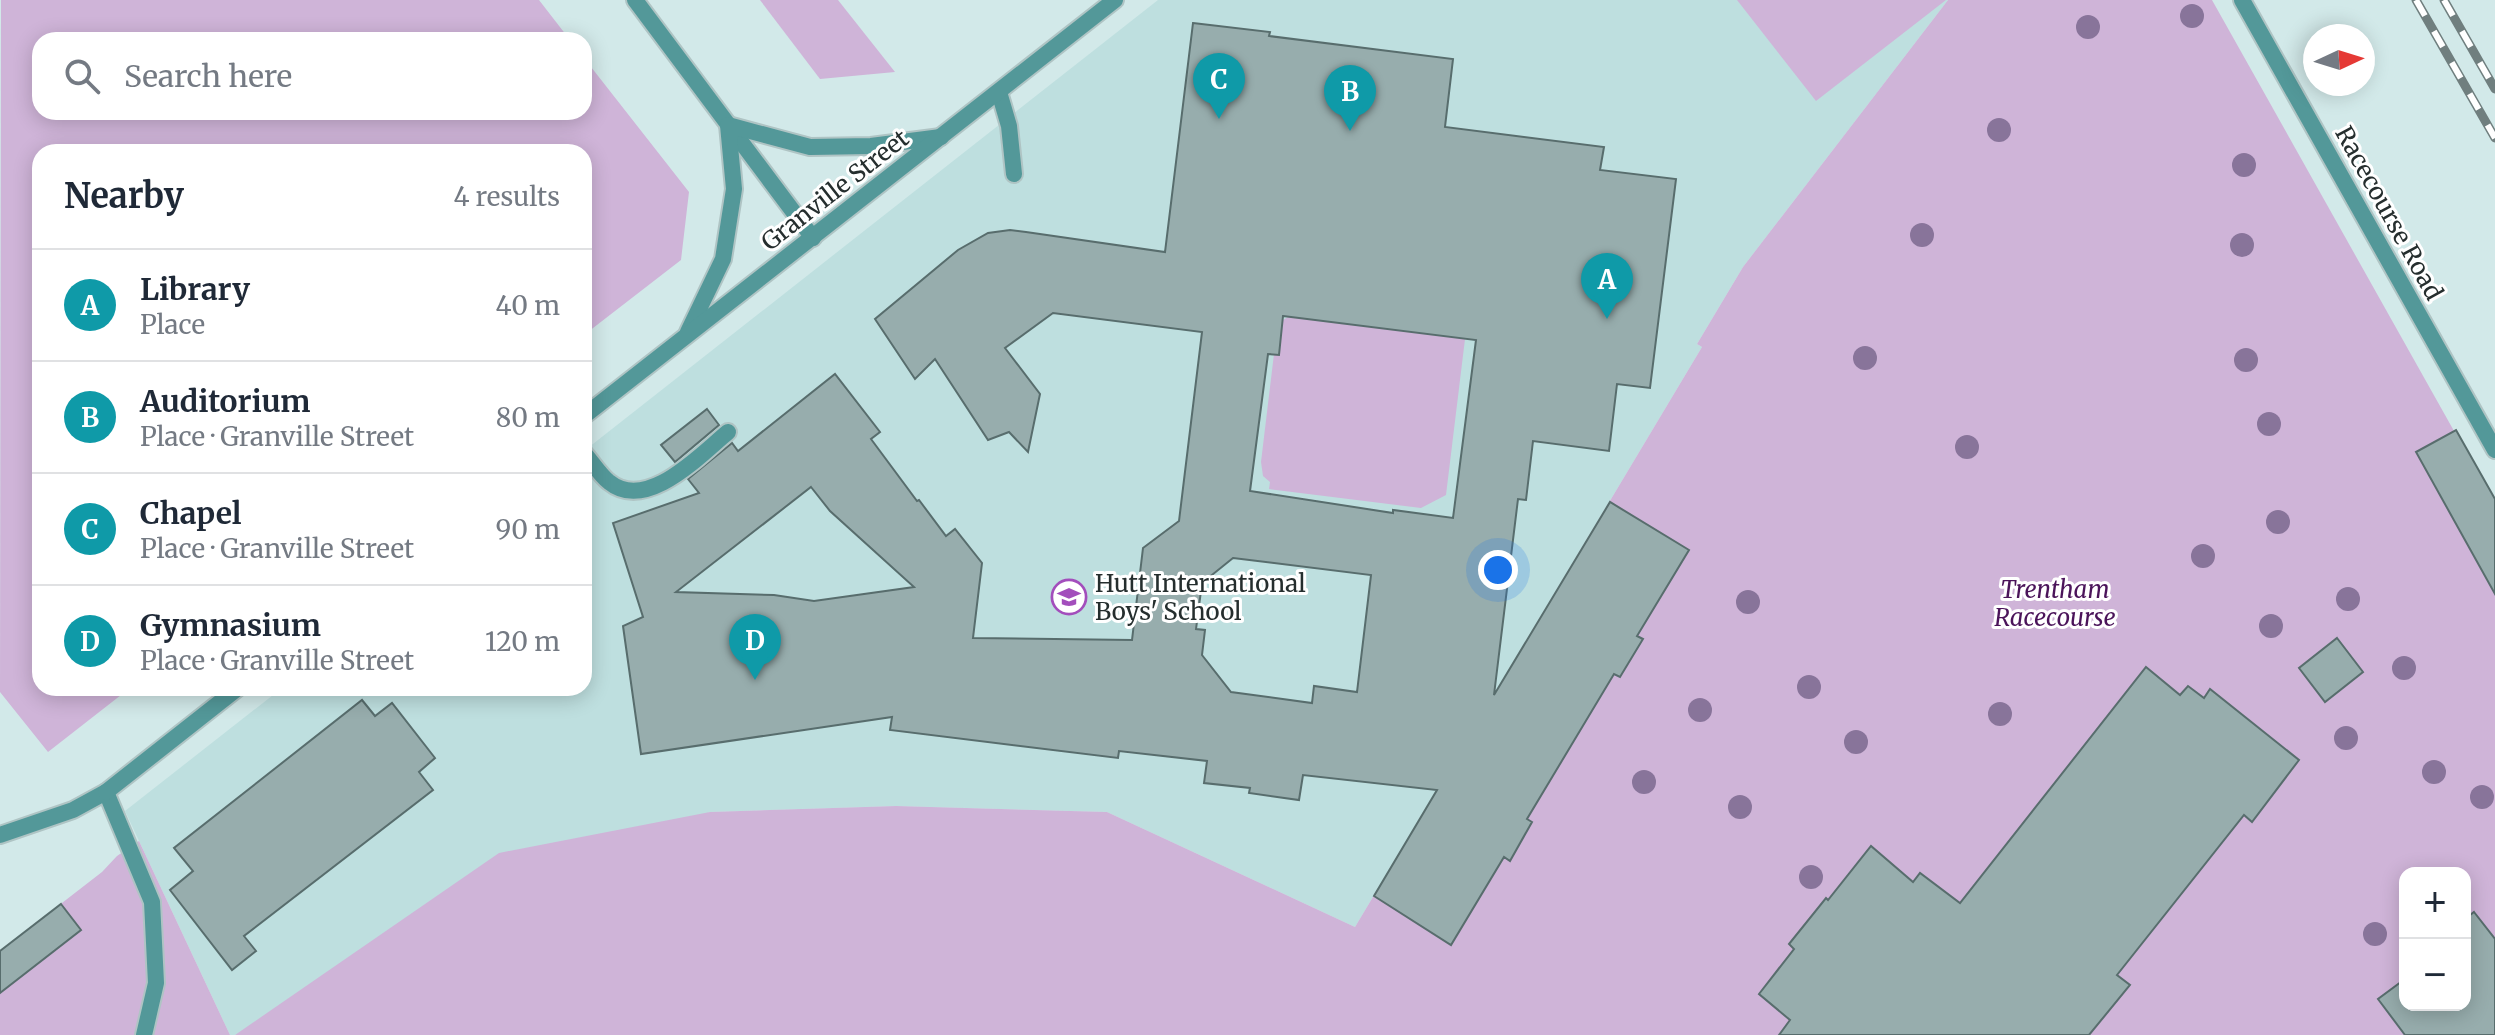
<!DOCTYPE html>
<meta charset="utf-8">
<style>
:root{--surface:#fff;--page:#f2f2f3;--text:#1f2937;--muted:#747a83;--line:#e0e1e3;--accent:#111827}
body{margin:0;font-family:Merriweather,serif;background:var(--page);color:var(--text)}
.controls{position:absolute;right:24px;bottom:24px;display:grid;overflow:hidden;border-radius:16px;box-shadow:0 4px 20px #0003}
.controls button{width:72px;height:72px;display:grid;place-items:center;padding:0;border:0;border-bottom:2px solid var(--line);background:var(--surface);color:var(--text);font:40px sans-serif}
.compass{position:absolute;left:2303px;top:24px;width:72px;height:72px;border-radius:50%;background:var(--surface);box-shadow:0 4px 20px #0003;rotate:86deg}
.you{position:absolute;left:1498px;top:570px;width:28px;height:28px;margin:-20px;border:6px solid #fff;border-radius:50%;background:#1a73e8;box-shadow:0 0 0 12px #1a73e833}
.badge{display:grid;place-items:center;width:52px;height:52px;border-radius:50%;background:var(--accent);color:#fff;font-size:26px;font-weight:700}
.pin{position:absolute;translate:-50% -66px;filter:drop-shadow(0 2px 4px #0008)}
.pin::after{content:'';position:absolute;top:42px;width:28px;height:24px;background:inherit;clip-path:polygon(0 0,100% 0,50% 100%)}
.list{margin:0;padding:0;list-style:none}
h2{display:flex;justify-content:space-between;align-items:center;height:104px;margin:0;padding:0 32px;font-size:34px}
h2 small{font-size:26px;font-weight:400;color:var(--muted)}
.list li{display:grid;grid-template-columns:52px 1fr auto;gap:24px;align-items:center;box-sizing:border-box;height:112px;padding:0 32px;border-top:2px solid var(--line)}
.list b{display:block;font-size:30px;white-space:nowrap}
.list p{margin:0;font-size:26px;white-space:nowrap;color:var(--muted)}
.list em{font-size:26px;font-style:normal;color:var(--muted)}
.icon{flex:none;width:44px;height:44px;fill:none;stroke:currentColor;stroke-width:2;stroke-linecap:round;stroke-linejoin:round}
.map{position:relative;flex:none;width:2495px;height:1035px;overflow:hidden}
.search{position:absolute;background:var(--surface);box-shadow:0 4px 20px #0003;left:32px;top:32px;width:560px;height:88px;display:flex;align-items:center;gap:20px;box-sizing:border-box;padding:0 28px;border-radius:24px;color:var(--muted);font-size:30px}
.panel{position:absolute;background:var(--surface);box-shadow:0 4px 20px #0003;left:32px;top:144px;width:560px;height:552px;border-radius:24px}
.map>svg:first-child{display:block}
.built{fill:#bedfdf}
.green{fill:#cfb4d8;fill-rule:evenodd}
.building{fill:#97adad;stroke:#586d6d;stroke-width:2;fill-rule:evenodd}
.lines{fill:none;stroke-linecap:round;stroke-linejoin:round}
.service-casing{stroke:#afc4c4;stroke-width:20}
.minor-casing{stroke:#afc4c4;stroke-width:20}
.service{stroke:#539899;stroke-width:16}
.minor{stroke:#539899;stroke-width:16}
.rail-casing{stroke:#707f7f;stroke-width:9}
.rail{stroke:#fff;stroke-width:6;stroke-dasharray:18;stroke-linecap:butt}
.tree{fill:#88749a}
.labels{text-anchor:middle;dominant-baseline:central;stroke-width:6;stroke-linejoin:round;paint-order:stroke}
.street-label{font-size:24px;fill:#252e2e;stroke:#fff}
.poi-label{font-size:24px;fill:#252e2e;stroke:#fff;text-anchor:start}
.park-label{font-size:24px;font-style:italic;fill:#4b145a;stroke:#fff}
</style>
<div class="map">
<svg width="2495" height="1035" viewBox="0 0 2495 1035">
<rect width="100%" height="100%" fill="#d2e9e9"/>
<path class="built" d="M 1158,0 L 1948,0 L 1743,267 L 1697,344 L 1702,347 L 1355,927 L 1107,812 L 896,806 L 710,812 L 235,1035 L 230,1035 L 125,811 L 282,688 L 584,688 L 584,451 Z"/>
<g class="green">
<path d="M 1,0 L 539,0 L 570,40 L 40,40 L 40,112 L 584,112 L 584,58 L 689,192 L 681,260 L 584,335 L 584,152 L 40,152 L 40,688 L 130,688 L 48,752 L 0,692 Z"/>
<path d="M 760,0 L 838,0 L 895,72 L 820,79 Z"/>
<path d="M 1737,0 L 1946,0 L 1816,101 Z"/>
<path d="M 1948,0 L 2212,0 L 2495,504 L 2495,1035 L 235,1035 L 499,853 L 710,812 L 896,806 L 1107,812 L 1355,927 L 1702,347 L 1697,344 L 1743,267 ZM 2405,873 L 2465,873 L 2465,1005 L 2405,1005 Z"/>
<path d="M 1288,317 L 1465,339 L 1446,495 L 1421,508 L 1269,489 L 1270,482 L 1263,476 L 1261,462 L 1274,354 L 1279,355 L 1283,320 Z"/>
<path d="M 139,841 L 230,1035 L 0,1035 L 0,951 L 102,872 L 117,856 Z"/>
</g>
<g class="building">
<path d="M 1193,23 L 1270,32 L 1269,36 L 1453,59 L 1445,127 L 1604,147 L 1600,170 L 1676,179 L 1650,388 L 1617,384 L 1609,451 L 1533,441 L 1526,500 L 1518,499 L 1494,695 L 1610,502 L 1689,550 L 1637,636 L 1643,639 L 1620,677 L 1614,674 L 1527,819 L 1532,822 L 1510,861 L 1504,857 L 1451,945 L 1374,896 L 1437,790 L 1303,775 L 1299,800 L 1249,793 L 1250,788 L 1204,783 L 1207,761 L 1119,751 L 1118,758 L 890,730 L 892,717 L 641,754 L 623,626 L 643,617 L 613,523 L 699,493 L 688,479 L 732,443 L 738,451 L 835,374 L 880,432 L 871,439 L 917,501 L 919,500 L 946,536 L 955,529 L 982,563 L 973,638 L 1132,640 L 1143,548 L 1179,521 L 1202,332 L 1053,313 L 1005,348 L 1040,394 L 1028,452 L 1009,432 L 988,440 L 935,359 L 915,379 L 875,319 L 958,250 L 988,233 L 1010,230 L 1026,232 L 1165,252 ZM 1283,316 L 1476,340 L 1453,518 L 1393,510 L 1393,513 L 1250,491 L 1268,354 L 1279,355 ZM 811,487 L 830,511 L 914,587 L 814,601 L 774,595 L 676,592 ZM 1233,558 L 1371,575 L 1357,692 L 1314,686 L 1312,703 L 1231,692 L 1202,655 L 1205,630 L 1196,629 L 1202,583 Z"/>
<path d="M 707,409 L 719,425 L 675,462 L 661,445 Z"/>
<path d="M 2456,430 L 2495,499 L 2495,594 L 2416,452 Z"/>
<path d="M 2337,638 L 2363,672 L 2325,702 L 2299,668 Z"/>
<path d="M 2146,667 L 2180,695 L 2188,686 L 2204,698 L 2210,689 L 2299,760 L 2252,822 L 2244,815 L 2117,975 L 2130,985 L 2089,1035 L 1779,1035 L 1790,1020 L 1759,994 L 1794,949 L 1789,944 L 1826,898 L 1828,900 L 1871,846 L 1913,882 L 1920,873 L 1960,903 Z"/>
<path d="M 362,700 L 375,716 L 392,703 L 435,758 L 419,772 L 433,790 L 244,936 L 256,951 L 232,970 L 170,890 L 193,871 L 174,848 Z"/>
<path d="M 61,904 L 81,930 L 0,993 L 0,951 Z"/>
<path d="M 2474,912 L 2495,939 L 2495,1035 L 2405,1035 L 2378,999 L 2405,979 L 2405,1005 L 2465,1005 L 2465,919 Z"/>
</g>
<g class="lines">
<g class="service-casing">
<g id="service">
<path d="M 999,92 L 1009,126 L 1014,174"/>
<path d="M 584,453 C 592,462 600,475 609,482 C 647,513 701,454 728,432"/>
<path d="M 0,835 L 73,810 L 106,792 L 152,902 L 156,983 L 144,1035"/>
</g>
</g>
<g class="minor-casing">
<g id="minor">
<path d="M 635,0 L 813,238"/>
<path d="M 2242,0 L 2495,450"/>
<path d="M 688,332 L 723,259 L 734,189 L 728,125 L 810,147 L 871,146 L 941,137"/>
<path d="M 584,416 L 1115,0"/>
<path d="M 106,792 L 238,688"/>
</g>
</g>
<use href="#service" class="service"/>
<use href="#minor" class="minor"/>
<g class="rail-casing">
<g id="rail">
<path d="M 2416,0 L 2495,138"/>
<path d="M 2444,0 L 2495,89"/>
</g>
</g>
<use href="#rail" class="rail"/>
</g>
<g class="tree">
<circle cx="2192" cy="16" r="12"/>
<circle cx="2088" cy="27" r="12"/>
<circle cx="1999" cy="130" r="12"/>
<circle cx="2244" cy="165" r="12"/>
<circle cx="1922" cy="235" r="12"/>
<circle cx="2242" cy="245" r="12"/>
<circle cx="1865" cy="358" r="12"/>
<circle cx="2246" cy="360" r="12"/>
<circle cx="2269" cy="424" r="12"/>
<circle cx="1967" cy="447" r="12"/>
<circle cx="2278" cy="522" r="12"/>
<circle cx="2203" cy="556" r="12"/>
<circle cx="2348" cy="599" r="12"/>
<circle cx="1748" cy="602" r="12"/>
<circle cx="2271" cy="626" r="12"/>
<circle cx="2404" cy="668" r="12"/>
<circle cx="1809" cy="687" r="12"/>
<circle cx="1700" cy="710" r="12"/>
<circle cx="2000" cy="714" r="12"/>
<circle cx="2346" cy="738" r="12"/>
<circle cx="1856" cy="742" r="12"/>
<circle cx="2434" cy="772" r="12"/>
<circle cx="1644" cy="782" r="12"/>
<circle cx="2482" cy="797" r="12"/>
<circle cx="1740" cy="807" r="12"/>
<circle cx="1811" cy="877" r="12"/>
<circle cx="2375" cy="934" r="12"/>
</g>
<defs>
<g id="school-ring" transform="scale(1.8)"><circle r="9.5" fill="#fff" stroke="#a34ebc" stroke-width="1.5"/><path d="M0-5L7-2L0 1L-7-2ZM-4 1L0 2.5L4 1V4Q0 6-4 4Z" fill="#a34ebc"/></g>
</defs>
<g fill-rule="evenodd">
<use href="#school-ring" x="1069" y="597"/>
</g>
<g class="labels">
<g class="street-label">
<text transform="translate(835 190) rotate(-38)">Granville Street</text>
<text transform="translate(2389 213) rotate(61)">Racecourse Road</text>
</g>
<g class="poi-label">
<text x="1095" y="583">Hutt International<tspan x="1095" dy="28">Boys' School</tspan></text>
</g>
<g class="park-label">
<text x="2055" y="589">Trentham<tspan x="2055" dy="28">Racecourse</tspan></text>
</g>
</g>
</svg>
<div class="controls">
<button>+</button>
<button>−</button>
</div>
<svg class="compass" viewBox="-18 -18 36 36"><path d="M0-13l5 13h-10z" fill="#e53935"/><path d="M0 13l5-13h-10z" fill="#747a83"/></svg>
<div class="you"></div>
<div class="pin badge" style="left:1607px;top:319px;background:#0f9aa8">A</div>
<div class="pin badge" style="left:1350px;top:131px;background:#0f9aa8">B</div>
<div class="pin badge" style="left:1219px;top:119px;background:#0f9aa8">C</div>
<div class="pin badge" style="left:755px;top:680px;background:#0f9aa8">D</div>
<div class="search"><svg class="icon" aria-label="search" viewBox="0 0 24 24"><circle cx="10" cy="10" r="6"/><path d="M15 15l6 6"/></svg>Search here</div>
<section class="panel">
<h2>Nearby<small>4 results</small></h2>
<ul class="list">
<li><span class="badge" style="background:#0f9aa8">A</span><div><b>Library</b><p>Place</p></div><em>40 m</em></li>
<li><span class="badge" style="background:#0f9aa8">B</span><div><b>Auditorium</b><p>Place · Granville Street</p></div><em>80 m</em></li>
<li><span class="badge" style="background:#0f9aa8">C</span><div><b>Chapel</b><p>Place · Granville Street</p></div><em>90 m</em></li>
<li><span class="badge" style="background:#0f9aa8">D</span><div><b>Gymnasium</b><p>Place · Granville Street</p></div><em>120 m</em></li>
</ul>
</section>
</div>
